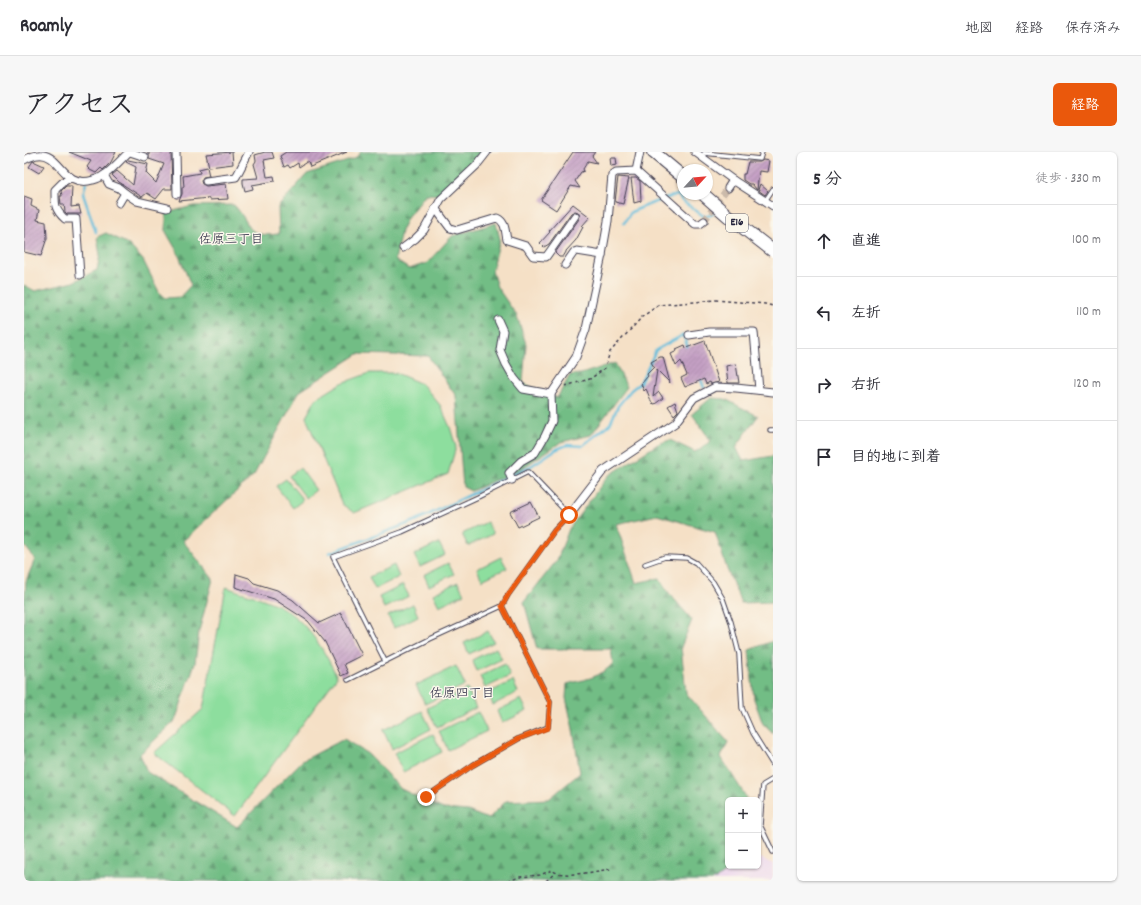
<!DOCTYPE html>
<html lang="ja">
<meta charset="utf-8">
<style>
:root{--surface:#fff;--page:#f7f7f7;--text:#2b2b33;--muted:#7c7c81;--line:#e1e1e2;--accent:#ea580c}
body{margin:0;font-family:Dekko,"Klee One",sans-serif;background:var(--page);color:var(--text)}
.controls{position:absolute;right:12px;bottom:12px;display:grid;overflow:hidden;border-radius:6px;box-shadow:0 1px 3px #0004}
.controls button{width:36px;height:36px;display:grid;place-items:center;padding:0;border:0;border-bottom:1px solid var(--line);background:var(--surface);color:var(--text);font:20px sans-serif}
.compass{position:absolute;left:653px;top:12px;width:36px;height:36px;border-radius:50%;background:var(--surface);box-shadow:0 1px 3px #0004;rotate:64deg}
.stop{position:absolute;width:12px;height:12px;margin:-9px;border:3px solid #ea580c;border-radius:50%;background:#fff}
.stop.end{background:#ea580c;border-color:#fff;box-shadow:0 1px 4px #0008}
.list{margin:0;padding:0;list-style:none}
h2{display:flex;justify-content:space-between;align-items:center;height:52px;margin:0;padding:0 16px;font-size:17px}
h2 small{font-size:13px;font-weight:400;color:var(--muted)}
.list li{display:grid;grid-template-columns:26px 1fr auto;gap:12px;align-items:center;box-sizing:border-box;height:72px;padding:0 16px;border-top:1px solid var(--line)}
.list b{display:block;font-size:15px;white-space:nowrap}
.list em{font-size:13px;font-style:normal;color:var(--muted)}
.icon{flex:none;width:22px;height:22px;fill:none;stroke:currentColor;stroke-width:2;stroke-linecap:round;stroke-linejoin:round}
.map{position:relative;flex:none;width:749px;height:729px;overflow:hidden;border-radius:6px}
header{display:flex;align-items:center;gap:24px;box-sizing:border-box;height:56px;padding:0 20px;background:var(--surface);border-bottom:1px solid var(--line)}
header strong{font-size:19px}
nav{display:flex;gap:22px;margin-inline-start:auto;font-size:14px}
.intro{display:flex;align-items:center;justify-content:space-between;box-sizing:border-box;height:96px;padding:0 24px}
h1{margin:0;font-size:28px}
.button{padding:10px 18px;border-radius:6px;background:var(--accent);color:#fff;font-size:14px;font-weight:700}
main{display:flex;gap:24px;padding:0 24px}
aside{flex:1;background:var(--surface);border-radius:6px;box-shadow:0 1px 3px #0004}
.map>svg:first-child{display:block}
.built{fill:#ead1ed}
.forest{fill:url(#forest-firs);stroke:#4a7060}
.pitch{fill:#8dde9e;stroke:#58806c}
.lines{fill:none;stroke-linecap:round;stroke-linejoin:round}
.stream{stroke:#5dbbdb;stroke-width:2.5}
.building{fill:url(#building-hatch)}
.minor-tunnel{stroke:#cbbaaa;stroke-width:7;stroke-dasharray:7 3.5;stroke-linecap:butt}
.service-casing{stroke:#423e50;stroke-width:5.5}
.minor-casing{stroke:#423e50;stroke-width:9}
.motorway-casing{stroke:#423e50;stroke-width:14}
.path{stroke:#423e50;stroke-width:1.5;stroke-dasharray:3 3;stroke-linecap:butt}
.service{stroke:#fff;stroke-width:3.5}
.minor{stroke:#fff;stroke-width:7}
.motorway{stroke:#fff;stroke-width:12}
.motorway-bridge-casing{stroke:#423e50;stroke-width:14;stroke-linecap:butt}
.motorway-bridge{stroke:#fff;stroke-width:12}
.route{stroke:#ea580c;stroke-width:5}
.labels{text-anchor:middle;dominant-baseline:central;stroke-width:3;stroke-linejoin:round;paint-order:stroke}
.shield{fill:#fbf7ec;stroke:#636270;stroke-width:1}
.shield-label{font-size:11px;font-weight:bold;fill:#22223b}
.neighbourhood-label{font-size:13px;fill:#22223b;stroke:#fbf7ec}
</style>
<header>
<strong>Roamly</strong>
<nav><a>地図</a><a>経路</a><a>保存済み</a></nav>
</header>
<div class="intro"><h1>アクセス</h1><a class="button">経路</a></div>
<main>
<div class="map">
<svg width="749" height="729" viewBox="0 0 749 729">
<defs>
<pattern id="forest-firs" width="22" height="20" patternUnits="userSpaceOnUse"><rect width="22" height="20" fill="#72bd85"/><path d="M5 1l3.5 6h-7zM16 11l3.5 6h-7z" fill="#5d996e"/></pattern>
<pattern id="building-hatch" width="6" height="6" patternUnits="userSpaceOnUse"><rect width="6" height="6" fill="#c5a0c5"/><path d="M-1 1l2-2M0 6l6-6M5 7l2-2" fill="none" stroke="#a082a1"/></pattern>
</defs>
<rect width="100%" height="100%" fill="#fbf7ec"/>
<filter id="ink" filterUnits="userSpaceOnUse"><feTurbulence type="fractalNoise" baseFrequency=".025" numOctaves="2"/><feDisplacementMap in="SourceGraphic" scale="8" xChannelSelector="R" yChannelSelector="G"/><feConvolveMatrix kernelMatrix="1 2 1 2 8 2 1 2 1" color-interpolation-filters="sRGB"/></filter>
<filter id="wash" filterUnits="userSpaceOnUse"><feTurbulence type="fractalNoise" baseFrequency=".012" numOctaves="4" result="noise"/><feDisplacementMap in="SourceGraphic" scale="16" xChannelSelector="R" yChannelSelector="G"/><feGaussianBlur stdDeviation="0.9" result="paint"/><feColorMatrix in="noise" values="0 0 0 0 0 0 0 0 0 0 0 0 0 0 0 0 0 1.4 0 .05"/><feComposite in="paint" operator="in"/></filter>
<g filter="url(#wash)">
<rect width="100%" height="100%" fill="#f5e0c6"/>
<path class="built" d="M 734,705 L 749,712 L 749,729 L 678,729 L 707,714 L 734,714 Z"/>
<g class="forest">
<path d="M 337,0 L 461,0 L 444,13 L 415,43 L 402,42 L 384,64 L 377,79 L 371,108 L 385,117 L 403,111 L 428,84 L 472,71 L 476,87 L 468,119 L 473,135 L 493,164 L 502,192 L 499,231 L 533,246 L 546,223 L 557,222 L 591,211 L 603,235 L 567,283 L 537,290 L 498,316 L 447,339 L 439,335 L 432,244 L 404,204 L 334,202 L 275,240 L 230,323 L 159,389 L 189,427 L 175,479 L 171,511 L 151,569 L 116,602 L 123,620 L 213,675 L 278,609 L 320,587 L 344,602 L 377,637 L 419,657 L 444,659 L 464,667 L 482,649 L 525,647 L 556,621 L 549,577 L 542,546 L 543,532 C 562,527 576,526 589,511 L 587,497 L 513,497 L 500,450 L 533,408 L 545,377 L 584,324 L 634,292 L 646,288 L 671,300 L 687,289 L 668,262 L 687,246 L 701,247 L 734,264 L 712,295 L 719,309 L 749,304 L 749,450 L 717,451 L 703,417 L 691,380 L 633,363 L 592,372 L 612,431 L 635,426 L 645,441 L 668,468 L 657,495 L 662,541 L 704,590 L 697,605 L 722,645 L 721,648 L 704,648 L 704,711 L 699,723 L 688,729 L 0,729 L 0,456 L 2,429 L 11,407 L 0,393 L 0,133 L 11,139 L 49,130 L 73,118 L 76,103 L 73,85 L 82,81 L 104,92 L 119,108 L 135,140 L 142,146 L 156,145 L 167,133 L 153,99 L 142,80 L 142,61 L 169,54 L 210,53 C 229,73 220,86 255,82 L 254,55 L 283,22 L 330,7 Z"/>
<path d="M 749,489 L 749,582 L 739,572 L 730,547 L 725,498 Z"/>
</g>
<g class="pitch">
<path d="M 346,221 L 372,221 L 398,232 L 416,253 L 426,275 L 432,295 L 424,322 L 330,361 L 318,352 L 282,265 L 292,247 L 318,231 Z"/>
<path d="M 276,316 L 292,338 L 282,346 L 265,324 Z"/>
<path d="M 262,327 L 279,348 L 269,356 L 252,334 Z"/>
<path d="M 463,370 L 469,382 L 444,394 L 438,382 Z"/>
<path d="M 415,391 L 421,403 L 396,415 L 390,403 Z"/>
<path d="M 477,405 L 483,416 L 458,428 L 453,417 Z"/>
<path d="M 424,411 L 430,422 L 405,434 L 400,423 Z"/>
<path d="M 370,413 L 375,425 L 351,437 L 345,425 Z"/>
<path d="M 434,430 L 440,442 L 415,454 L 409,442 Z"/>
<path d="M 379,433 L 385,444 L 360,456 L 355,445 Z"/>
<path d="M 202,435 C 217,441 234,444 249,451 C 280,465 299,495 313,525 L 211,664 L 130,601 L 179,557 Z"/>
<path d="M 389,452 L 394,464 L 370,476 L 364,464 Z"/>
<path d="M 464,479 L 470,490 L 445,502 L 440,491 Z"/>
<path d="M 472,496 L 478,507 L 453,519 L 448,508 Z"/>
<path d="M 481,512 L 486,524 L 461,536 L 456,524 Z"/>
<path d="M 432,514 L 441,533 L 401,552 L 392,533 Z"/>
<path d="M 489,529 L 494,540 L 469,553 L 464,541 Z"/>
<path d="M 443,537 L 452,556 L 413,575 L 403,556 Z"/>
<path d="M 497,547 L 503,559 L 478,571 L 473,559 Z"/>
<path d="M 398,559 L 407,577 L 368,597 L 359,578 Z"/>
<path d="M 454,560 L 463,579 L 424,598 L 415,579 Z"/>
<path d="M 409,582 L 418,600 L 379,620 L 370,601 Z"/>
</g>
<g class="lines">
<g class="stream">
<path d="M 62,31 L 59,42 L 72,80"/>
<path d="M 600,71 L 607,60 L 636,48 L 654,43 L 658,49 L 681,65 L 689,62"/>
<path d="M 676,225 L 680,236"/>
<path d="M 305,401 L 391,369 L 507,314 L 531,298 L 543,293 L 558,294 L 586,272 L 594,254 L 607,238 L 616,231 L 632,198 L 659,183 L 665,198"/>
</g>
</g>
<g id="blocks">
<g class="building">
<path d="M 45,0 L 92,0 L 87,10 L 79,18 L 77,16 L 72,21 L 66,18 L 63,15 L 67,9 Z"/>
<path d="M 125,0 L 147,0 L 148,37 L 140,37 L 132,47 L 123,41 L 118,45 L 95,30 L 88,23 L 93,19 L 109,33 L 112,15 L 102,10 L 104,8 L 124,12 L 122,21 L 132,31 L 140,12 L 125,7 Z"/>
<path d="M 208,0 L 209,12 L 185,15 L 182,2 Z"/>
<path d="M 241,0 L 248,0 L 250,6 L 240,8 L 243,25 L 250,24 L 251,29 L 228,33 L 229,37 L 221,39 L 219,31 L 219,27 L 234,26 L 230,12 L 232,9 L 231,3 Z"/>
<path d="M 262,0 L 323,0 L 286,15 L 284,9 L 275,15 L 274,11 L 266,16 L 264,13 L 260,15 L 256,4 Z"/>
<path d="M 549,0 L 571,0 L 568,4 L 573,11 L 564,9 L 559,17 L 560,19 L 557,20 L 551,29 L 556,36 L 547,34 L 532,58 L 517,48 Z"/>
<path d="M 586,6 L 592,6 L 593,13 L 587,14 Z"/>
<path d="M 739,8 L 745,9 L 743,20 L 735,19 L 733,38 L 728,32 L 725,32 L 719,28 L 719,22 L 721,22 L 724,10 L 736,10 Z"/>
<path d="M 9,9 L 20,14 L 15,21 L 5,15 Z"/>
<path d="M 183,15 L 185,24 L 179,25 L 177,29 L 178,32 L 182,34 L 202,32 L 204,47 L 185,48 L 185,46 L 155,49 L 158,42 L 158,35 L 160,35 L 159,24 L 176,21 L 175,17 Z"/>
<path d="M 594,25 L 605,26 L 599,52 L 591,50 Z"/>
<path d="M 607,26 L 612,26 L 616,29 L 617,49 L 610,51 Z"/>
<path d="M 736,32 L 744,39 L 741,43 L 734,38 Z"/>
<path d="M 42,34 L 48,34 L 47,55 L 55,54 L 57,62 L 43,62 L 41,60 L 40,52 L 37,52 L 36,44 L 38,44 L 37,39 Z"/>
<path d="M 0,44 L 8,47 L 7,54 L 15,58 L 13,68 L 22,70 L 23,86 L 17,104 L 0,100 Z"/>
<path d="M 549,52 L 566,65 L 558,74 L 559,75 L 552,88 L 542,99 L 542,100 L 539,105 L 535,105 L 531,101 L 555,67 L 556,64 L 554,60 L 551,59 L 547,61 L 525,92 L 520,95 L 516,91 L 526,80 L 525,79 Z"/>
<path d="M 681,189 L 695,230 L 687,232 L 686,230 L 682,232 L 680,227 L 661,235 L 657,226 L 663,223 L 657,209 L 652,214 L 647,202 L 653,199 L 652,197 L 661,193 L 662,196 Z"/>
<path d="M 636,205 L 639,205 L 646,231 L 633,218 L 629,245 L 635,240 L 639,246 L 631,252 L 628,251 L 623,239 L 622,237 L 620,239 L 617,232 L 624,224 L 623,222 L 630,215 L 627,210 Z"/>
<path d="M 712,212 L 715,231 L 704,231 L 702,214 Z"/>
<path d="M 651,250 L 654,259 L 650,263 L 644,254 Z"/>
<path d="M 507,350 L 515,365 L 494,375 L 486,360 Z"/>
<path d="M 212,422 L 225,426 L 230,431 L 253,438 L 269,448 L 295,471 L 317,461 L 338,503 L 320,512 L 324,521 L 317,524 L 301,490 L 284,469 L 250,447 L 211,435 Z"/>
</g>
</g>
</g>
<g filter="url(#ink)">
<use href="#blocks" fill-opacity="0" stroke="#423e50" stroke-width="1"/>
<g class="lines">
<path class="minor-tunnel" d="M 680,69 L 704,36"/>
<g class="service-casing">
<g id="service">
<path d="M 680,1 L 736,7 L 738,0"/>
<path d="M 741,49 L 749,37"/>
<path d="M 746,278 L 749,278"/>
<path d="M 621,412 L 641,405 L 663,406 L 672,411 L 689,430 L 699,447 L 707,470 L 715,502 L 718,556 L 729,581 L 749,613"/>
<path d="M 324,528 L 406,487 L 478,454 L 484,443 L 530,379 L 545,363 L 504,320 L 454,345 L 378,380 L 309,405 L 361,509"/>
<path d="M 749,627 L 739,633 L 736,673 L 749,700"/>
<path d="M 402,645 L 449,613 L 494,587 L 524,575 L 526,550 L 478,454"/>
</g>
</g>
<g class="minor-casing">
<g id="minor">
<path d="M 106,0 L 121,5"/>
<path d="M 152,0 L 153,42"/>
<path d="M 671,0 L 709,28 L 749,54"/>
<path d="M 0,8 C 4,6 10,3 14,3 C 37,0 38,37 69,28 C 83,25 95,9 105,0"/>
<path d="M 612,19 L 616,0"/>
<path d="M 80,23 L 85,32 L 95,36 L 101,41 L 95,51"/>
<path d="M 46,26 L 39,30 L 31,38 C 31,52 30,57 41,67 L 52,67 L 56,123"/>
<path d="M 182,29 L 212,25 L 225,0"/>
<path d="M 704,36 L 709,28"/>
<path d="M 101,41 L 113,49 L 143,56"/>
<path d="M 411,56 L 426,76 L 433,78 L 473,66 C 482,70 481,79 483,88 L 502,94 L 509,104 L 522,105 L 551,64"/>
<path d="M 379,96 L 391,87 L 400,78 L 417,47 L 452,14 L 463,0"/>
<path d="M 541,113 L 550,100 L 553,99 L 578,103"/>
<path d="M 474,168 L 479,179 L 476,198 L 482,212 L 490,226 L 499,237 L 527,242 L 528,269 L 521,284 L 511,301 L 497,309 L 485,321 L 488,328"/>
<path d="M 665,183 L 685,180 L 730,180 L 735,238"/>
<path d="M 527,242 L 552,205 L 562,177 L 578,103 L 584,69 L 588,23 L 592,20 L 612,19 L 671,72 L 676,72 L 680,69"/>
<path d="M 545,363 L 579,319 L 651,271 L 670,246 L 691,235 L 712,236 L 749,240"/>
</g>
</g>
<g class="motorway-casing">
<path id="motorway" d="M 629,0 L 659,25"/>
</g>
<g class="path">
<path d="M 541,234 L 566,227 L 581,216 L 586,200 L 619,164 L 635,153 L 692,148 L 741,152 L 749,154"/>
<path d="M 484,729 L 496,725 L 516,723 L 528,718 C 537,727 573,719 587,717"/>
<path d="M 522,729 L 531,721"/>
</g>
<use href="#service" class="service"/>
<use href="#minor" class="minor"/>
<use href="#motorway" class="motorway"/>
<g class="motorway-bridge-casing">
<path id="motorway-bridge" d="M 679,42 L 704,64 L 749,99"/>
</g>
<use href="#motorway-bridge" class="motorway-bridge"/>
</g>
</g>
<g class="lines" filter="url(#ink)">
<path class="route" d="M 402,645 L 449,613 L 494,587 L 524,576 L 526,550 L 478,454 L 484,443 L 530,379 L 545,363"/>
</g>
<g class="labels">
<rect class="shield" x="702" y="62" width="22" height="18" rx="3"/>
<g class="shield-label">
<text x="713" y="71">E16</text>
</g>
<g class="neighbourhood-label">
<text x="207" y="88">佐原三丁目</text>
<text x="438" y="542">佐原四丁目</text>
</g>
</g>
</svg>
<div class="controls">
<button>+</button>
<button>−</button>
</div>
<svg class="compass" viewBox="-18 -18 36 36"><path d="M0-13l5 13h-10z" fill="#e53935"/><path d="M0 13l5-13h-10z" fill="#7c7c81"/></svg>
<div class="stop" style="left:545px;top:363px"></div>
<div class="stop end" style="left:402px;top:645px"></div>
</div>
<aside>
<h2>5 分<small>徒歩 · 330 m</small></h2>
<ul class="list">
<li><svg class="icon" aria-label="ahead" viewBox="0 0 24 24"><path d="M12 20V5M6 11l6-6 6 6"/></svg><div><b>直進</b></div><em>100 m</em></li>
<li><svg class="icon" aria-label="left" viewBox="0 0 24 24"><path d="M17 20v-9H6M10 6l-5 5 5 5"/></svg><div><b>左折</b></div><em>110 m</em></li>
<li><svg class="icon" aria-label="right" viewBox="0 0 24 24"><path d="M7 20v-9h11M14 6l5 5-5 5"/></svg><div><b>右折</b></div><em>120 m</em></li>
<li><svg class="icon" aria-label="arrive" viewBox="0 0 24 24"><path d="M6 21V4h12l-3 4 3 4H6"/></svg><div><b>目的地に到着</b></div></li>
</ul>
</aside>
</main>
